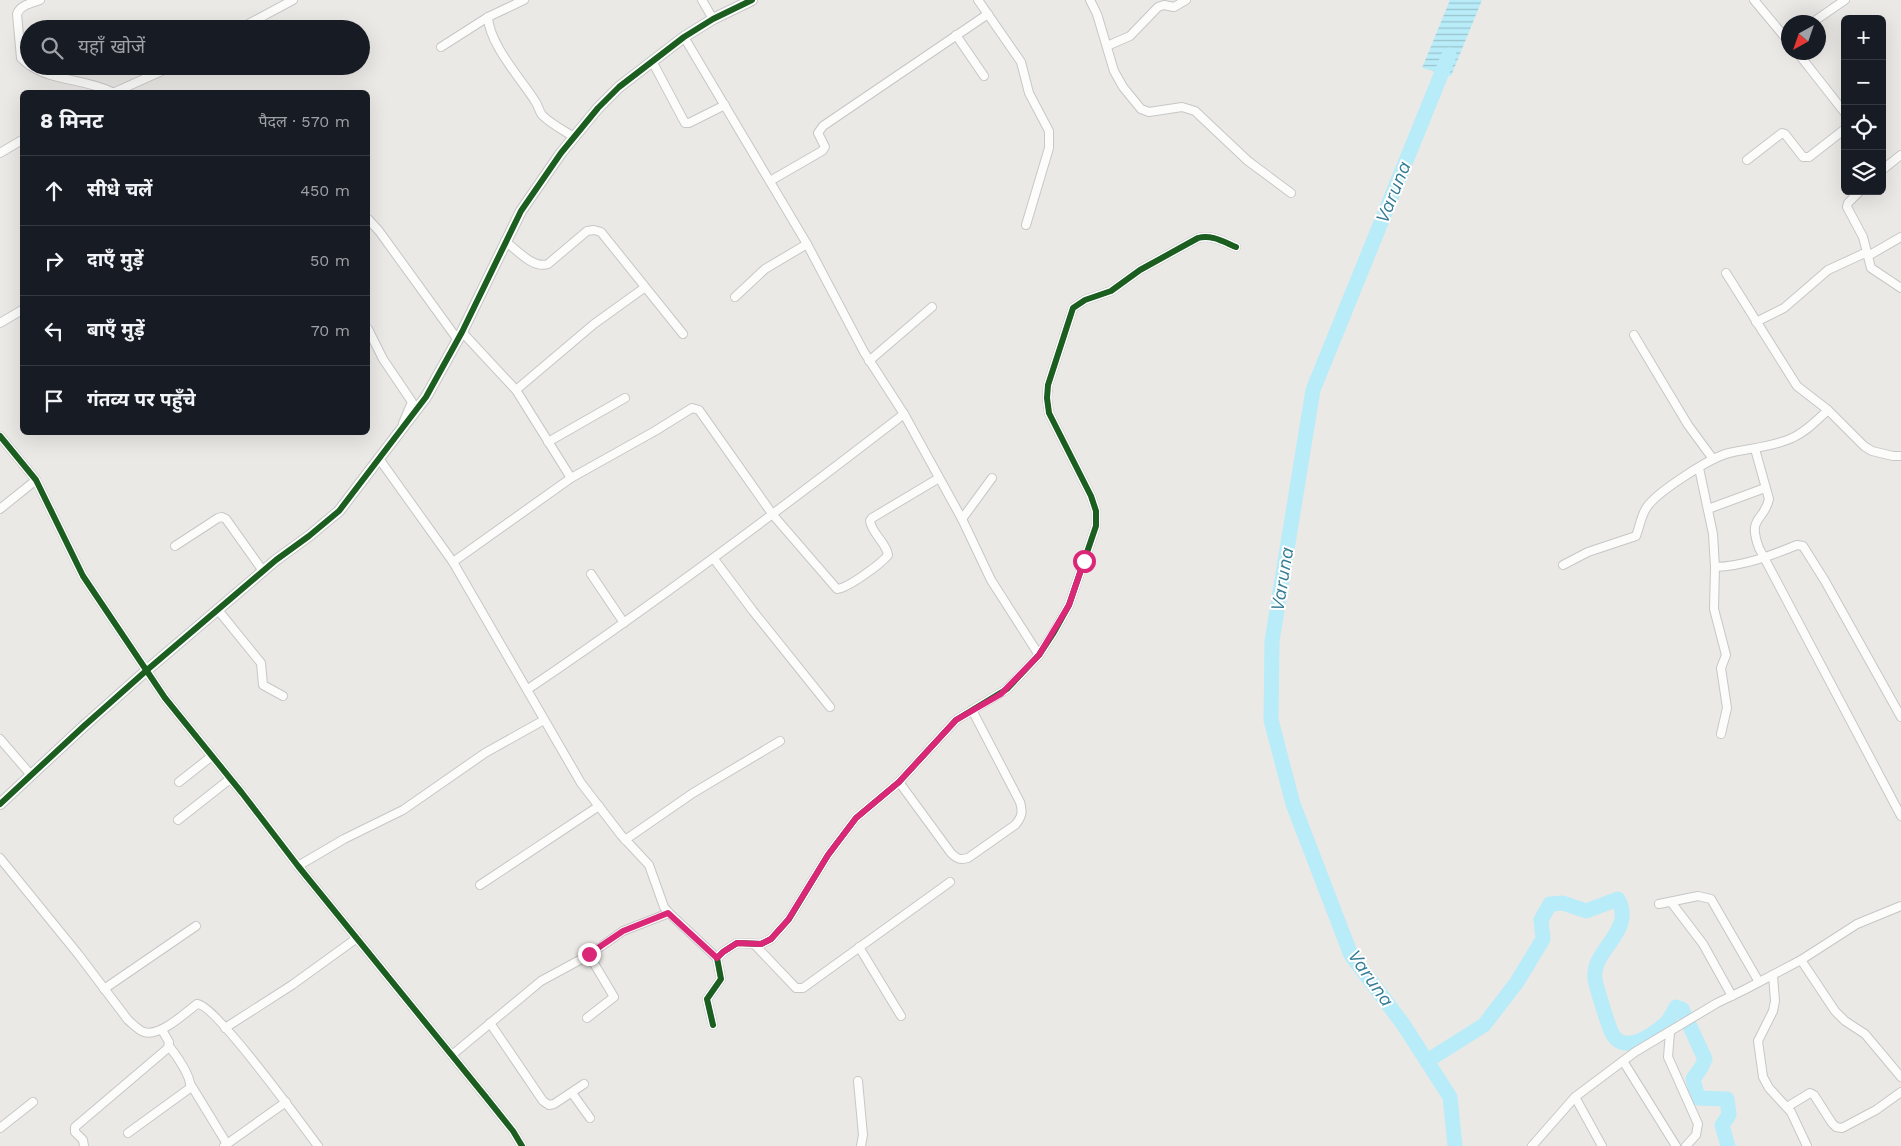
<!DOCTYPE html>
<html lang="hi">
<meta charset="utf-8">
<style>
:root{--surface:#171b24;--page:#20242c;--text:#f1f3f6;--muted:#9ea1a6;--line:#363941}
body{margin:0;font-family:"Work Sans","Noto Sans Devanagari",sans-serif;background:var(--page);color:var(--text)}
.controls{position:absolute;right:15px;top:15px;display:grid;overflow:hidden;border-radius:8px;box-shadow:0 5px 20px #0002}
.controls button{width:45px;height:45px;display:grid;place-items:center;padding:0;border:0;border-bottom:1px solid var(--line);background:var(--surface);color:var(--text);font:25px sans-serif}
.compass{position:absolute;left:1781px;top:15px;width:45px;height:45px;border-radius:50%;background:var(--surface);box-shadow:0 5px 20px #0002;rotate:220deg}
.stop{position:absolute;width:15px;height:15px;margin:-11px;border:4px solid #db2777;border-radius:50%;background:#fff}
.stop.end{background:#db2777;border-color:#fff;box-shadow:0 1px 5px #0008}
.list{margin:0;padding:0;list-style:none}
h2{display:flex;justify-content:space-between;align-items:center;height:65px;margin:0;padding:0 20px;font-size:21px}
h2 small{font-size:16px;font-weight:400;color:var(--muted)}
.list li{display:grid;grid-template-columns:32px 1fr auto;gap:15px;align-items:center;box-sizing:border-box;height:70px;padding:0 20px;border-top:1px solid var(--line)}
.list b{display:block;font-size:19px;white-space:nowrap}
.list em{font-size:16px;font-style:normal;color:var(--muted)}
.icon{flex:none;width:28px;height:28px;fill:none;stroke:currentColor;stroke-width:2;stroke-linecap:round;stroke-linejoin:round}
.map{position:relative;flex:none;width:1901px;height:1146px;overflow:hidden}
.search{position:absolute;background:var(--surface);box-shadow:0 5px 20px #0002;left:20px;top:20px;width:350px;height:55px;display:flex;align-items:center;gap:12px;box-sizing:border-box;padding:0 18px;border-radius:28px;color:var(--muted);font-size:19px}
.panel{position:absolute;background:var(--surface);box-shadow:0 5px 20px #0002;left:20px;top:90px;width:350px;height:345px;border-radius:8px}
.map>svg:first-child{display:block}
.water{fill:url(#water-rules)}
.lines{fill:none;stroke-linecap:round;stroke-linejoin:round}
.river{stroke:#b8ecf8;stroke-width:15}
.street-casing{stroke:#c7c7c7;stroke-width:10}
.secondary-casing{stroke:#c6c7c7;stroke-width:12}
.street{stroke:#fcfcfb;stroke-width:8}
.secondary{stroke:#fcfcfb;stroke-width:10}
.cycleway-casing{stroke:#fff;stroke-width:9}
.cycleway{stroke:#1b5e20;stroke-width:6}
.route{stroke:#db2777;stroke-width:6}
.labels{text-anchor:middle;dominant-baseline:central;stroke-width:4;stroke-linejoin:round;paint-order:stroke}
.water-label{font-size:19px;font-style:italic;fill:#377d96;stroke:#fff}
</style>
<div class="map">
<svg width="1901" height="1146" viewBox="0 0 1901 1146">
<defs>
<pattern id="water-rules" width="6" height="5" patternUnits="userSpaceOnUse" patternTransform="scale(1.25)"><rect width="6" height="5" fill="#b8ecf8"/><path d="M0 2.5h6" fill="none" stroke="#99c3cc"/></pattern>
</defs>
<rect width="100%" height="100%" fill="#ebe9e6"/>
<path class="water" d="M 1450,0 L 1482,0 L 1451,76 L 1422,68 Z"/>
<g class="lines">
<g class="river">
<path d="M 1449,55 L 1313,390 L 1272,641 L 1271,720 L 1293,804 L 1351,955 L 1403,1024 L 1450,1097 L 1455,1146"/>
<path d="M 1427,1061 L 1484,1025 L 1517,982 L 1543,939 L 1541,920 L 1550,904 L 1563,903 L 1586,911 L 1618,899 C 1636,932 1591,949 1595,979 C 1596,986 1609,1029 1613,1035 C 1625,1055 1654,1034 1666,1023 C 1670,1019 1673,1013 1676,1007 L 1682,1009 L 1705,1059 L 1701,1068 L 1693,1079 L 1698,1098 L 1727,1099 L 1729,1115 L 1722,1125 L 1728,1146"/>
</g>
<g class="street-casing">
<g id="street">
<path d="M 702,0 L 713,19"/>
<path d="M 978,0 L 1021,62 L 1029,93 L 1049,131 L 1049,148 L 1026,225"/>
<path d="M 1090,0 L 1097,14 L 1114,71 L 1123,87 L 1141,109 L 1149,112 L 1182,107 L 1195,111 L 1248,161 L 1291,193"/>
<path d="M 1754,0 L 1788,41"/>
<path d="M 488,17 C 489,44 521,79 535,101 C 538,105 539,111 542,115 C 551,124 563,130 574,137"/>
<path d="M 1813,22 L 1845,0"/>
<path d="M 239,29 L 293,0"/>
<path d="M 956,35 L 984,76"/>
<path d="M 684,37 L 807,244 L 864,352 L 904,414 L 962,519 L 991,580 L 1039,655"/>
<path d="M 1107,46 L 1130,36 L 1158,7 L 1164,5 L 1174,7 L 1186,0"/>
<path d="M 441,47 L 488,17 L 524,0"/>
<path d="M 1797,52 L 1845,113"/>
<path d="M 652,61 L 685,123 L 689,123 L 725,105"/>
<path d="M 29,65 L 21,58 L 17,14 C 20,5 32,3 40,0"/>
<path d="M 31,66 C 53,81 86,79 112,92"/>
<path d="M 115,92 L 173,66"/>
<path d="M 0,153 L 22,140"/>
<path d="M 1747,160 L 1782,133 L 1785,134 L 1803,157 L 1809,157 L 1845,129"/>
<path d="M 1882,170 L 1901,155"/>
<path d="M 770,181 L 822,151 L 825,147 L 818,133 L 823,126 L 988,14"/>
<path d="M 1860,191 L 1848,203 L 1847,207 L 1863,237 L 1871,268 L 1901,288"/>
<path d="M 368,219 L 379,231 L 458,340"/>
<path d="M 505,241 C 517,250 533,269 548,264 L 587,231 L 594,230 L 601,232 L 683,334"/>
<path d="M 1868,256 L 1901,237"/>
<path d="M 1726,273 L 1797,386 L 1828,410 L 1864,446 L 1872,451 L 1893,456 L 1901,456"/>
<path d="M 735,297 L 765,269 L 807,244"/>
<path d="M 1756,322 L 1784,308 L 1828,270 L 1867,252"/>
<path d="M 0,323 L 22,310"/>
<path d="M 368,329 L 383,359 L 412,402 L 403,423"/>
<path d="M 462,332 L 516,390 L 571,478"/>
<path d="M 1634,335 L 1688,425 L 1713,459"/>
<path d="M 869,361 L 932,307"/>
<path d="M 516,390 L 594,324 L 644,288"/>
<path d="M 0,436 L 36,480 L 83,576 L 165,698 L 242,793 L 298,866 L 485,1096 L 513,1131 L 522,1146"/>
<path d="M 548,442 L 625,398"/>
<path d="M 1755,449 L 1769,499 C 1764,522 1747,516 1759,548 L 1901,816"/>
<path d="M 380,460 L 453,562 L 581,783 L 621,835 L 649,865 L 664,907 L 669,913 L 717,958"/>
<path d="M 1699,468 L 1713,534 L 1715,567 L 1714,609 L 1726,655 L 1721,668 L 1727,708 L 1721,734"/>
<path d="M 0,509 L 36,480"/>
<path d="M 1708,509 L 1765,488"/>
<path d="M 962,519 L 992,478"/>
<path d="M 175,546 L 218,518 L 222,517 L 226,519 L 263,571"/>
<path d="M 714,559 L 753,611 L 830,707"/>
<path d="M 453,562 L 571,478 L 655,431 L 692,408 L 699,410 L 773,515 L 837,589 C 848,588 881,564 888,555 C 886,542 872,534 870,521 L 872,518 L 939,478"/>
<path d="M 1563,565 L 1588,552 L 1636,536 C 1640,526 1641,515 1647,507 C 1657,492 1711,457 1729,453 C 1750,448 1773,447 1792,438 C 1806,432 1817,420 1828,410"/>
<path d="M 1715,567 C 1744,566 1770,556 1797,545 L 1803,546 L 1825,581 L 1901,717"/>
<path d="M 591,574 L 624,623"/>
<path d="M 218,610 L 261,663 L 263,685 L 283,696"/>
<path d="M 528,689 C 657,602 781,509 904,414"/>
<path d="M 0,739 L 31,775"/>
<path d="M 179,782 L 212,756"/>
<path d="M 899,782 L 951,853 C 957,859 960,860 968,858 L 1015,825 C 1022,817 1023,812 1020,802 L 972,710"/>
<path d="M 178,820 L 230,779"/>
<path d="M 625,840 L 693,793 L 780,741"/>
<path d="M 0,858 L 78,954 L 128,1020 C 133,1024 138,1030 144,1032 C 160,1037 185,1013 197,1004 C 214,1003 303,1126 318,1146"/>
<path d="M 298,866 L 344,839 L 403,810 L 485,753 L 544,720"/>
<path d="M 480,885 L 599,806"/>
<path d="M 1671,902 L 1703,944 L 1732,996"/>
<path d="M 1659,904 L 1698,896 L 1711,899 L 1759,982"/>
<path d="M 754,944 L 796,988 L 803,988 L 950,882"/>
<path d="M 859,947 L 901,1016"/>
<path d="M 1801,960 L 1835,1011 L 1845,1021 L 1865,1034 L 1901,1077"/>
<path d="M 1773,975 L 1775,1001 L 1773,1011 L 1758,1041 L 1763,1077 L 1769,1088 L 1791,1112 L 1807,1146"/>
<path d="M 104,989 L 196,926"/>
<path d="M 587,1018 L 614,997 L 589,955"/>
<path d="M 490,1023 L 543,1101 L 549,1105 L 554,1104 L 584,1084"/>
<path d="M 713,1025 L 707,999 L 721,979 L 717,958 L 723,952 L 737,943 L 761,944 L 771,939 L 789,919 L 828,855 L 856,818 L 899,782 L 956,720 L 1007,689 L 1039,655 L 1054,632 L 1069,605 L 1096,526 L 1096,511 L 1091,496 L 1049,413 L 1047,398 L 1048,385 L 1073,308 L 1085,300 L 1111,291 L 1140,270 L 1198,238 C 1211,234 1224,242 1236,247"/>
<path d="M 225,1028 L 292,985 L 357,938"/>
<path d="M 1670,1032 L 1668,1057 L 1698,1124 L 1696,1135 L 1686,1146"/>
<path d="M 452,1055 L 541,981 L 589,955 L 623,931 L 669,913"/>
<path d="M 1623,1061 L 1676,1146"/>
<path d="M 858,1081 L 863,1135 L 861,1146"/>
<path d="M 191,1085 L 227,1144"/>
<path d="M 572,1093 L 590,1118"/>
<path d="M 1575,1097 L 1602,1146"/>
<path d="M 1787,1107 L 1810,1093 L 1814,1095 L 1832,1123 L 1836,1127 L 1842,1128 L 1876,1110 L 1901,1092"/>
<path d="M 0,1128 L 33,1102"/>
<path d="M 128,1133 L 190,1088 C 192,1077 176,1055 169,1046"/>
<path d="M 84,1146 L 83,1140 L 75,1132 L 75,1127 L 168,1048 L 169,1042 L 162,1030"/>
<path d="M 224,1146 L 286,1102"/>
<path d="M 1532,1146 L 1575,1097 L 1635,1052 L 1717,1003 L 1744,990 L 1801,960 L 1857,924 L 1901,906"/>
</g>
</g>
<g class="secondary-casing">
<path id="secondary" d="M 0,804 L 84,726 L 147,670 L 276,560 L 309,536 L 339,511 L 426,397 L 462,332 L 521,211 L 561,153 L 598,108 L 619,87 L 684,37 L 713,19 L 752,0"/>
</g>
<use href="#street" class="street"/>
<use href="#secondary" class="secondary"/>
<g class="cycleway-casing">
<g id="cycleway">
<path d="M 0,436 L 36,480 L 83,576 L 165,698 L 242,793 L 298,866 L 485,1096 L 513,1131 L 522,1146"/>
<path d="M 0,804 L 84,726 L 147,670 L 276,560 L 309,536 L 339,511 L 426,397 L 462,332 L 521,211 L 561,153 L 598,108 L 619,87 L 684,37 L 713,19 L 752,0"/>
<path d="M 713,1025 L 707,999 L 721,979 L 717,958 L 723,952 L 737,943 L 761,944 L 771,939 L 789,919 L 828,855 L 856,818 L 899,782 L 956,720 L 1007,689 L 1039,655 L 1054,632 L 1069,605 L 1096,526 L 1096,511 L 1091,496 L 1049,413 L 1047,398 L 1048,385 L 1073,308 L 1085,300 L 1111,291 L 1140,270 L 1198,238 C 1211,234 1224,242 1236,247"/>
</g>
</g>
<use href="#cycleway" class="cycleway"/>
</g>
<g class="lines">
<path class="route" d="M 589,954 L 623,931 L 668,913 L 717,958 L 723,952 L 737,943 L 761,944 L 771,939 L 788,920 L 828,855 L 856,818 L 899,782 L 956,720 L 1001,694 L 1039,655 L 1069,605 L 1084,561"/>
</g>
<g class="labels">
<g class="water-label">
<text transform="translate(1393 192) rotate(-68)">Varuna</text>
<text transform="translate(1282 579) rotate(-81)">Varuna</text>
<text transform="translate(1371 978) rotate(55)">Varuna</text>
</g>
</g>
</svg>
<div class="controls">
<button>+</button>
<button>−</button>
<button><svg class="icon" aria-label="locate" viewBox="0 0 24 24"><circle cx="12" cy="12" r="6"/><path d="M12 2v4M12 18v4M2 12h4M18 12h4"/></svg></button>
<button><svg class="icon" aria-label="layers" viewBox="0 0 24 24"><path d="M12 4l9 5-9 5-9-5zM3 14l9 5 9-5"/></svg></button>
</div>
<svg class="compass" viewBox="-18 -18 36 36"><path d="M0-13l5 13h-10z" fill="#e53935"/><path d="M0 13l5-13h-10z" fill="#9ea1a6"/></svg>
<div class="stop" style="left:1084px;top:561px"></div>
<div class="stop end" style="left:589px;top:954px"></div>
<div class="search"><svg class="icon" aria-label="search" viewBox="0 0 24 24"><circle cx="10" cy="10" r="6"/><path d="M15 15l6 6"/></svg>यहाँ खोजें</div>
<section class="panel">
<h2>8 मिनट<small>पैदल · 570 m</small></h2>
<ul class="list">
<li><svg class="icon" aria-label="ahead" viewBox="0 0 24 24"><path d="M12 20V5M6 11l6-6 6 6"/></svg><div><b>सीधे चलें</b></div><em>450 m</em></li>
<li><svg class="icon" aria-label="right" viewBox="0 0 24 24"><path d="M7 20v-9h11M14 6l5 5-5 5"/></svg><div><b>दाएँ मुड़ें</b></div><em>50 m</em></li>
<li><svg class="icon" aria-label="left" viewBox="0 0 24 24"><path d="M17 20v-9H6M10 6l-5 5 5 5"/></svg><div><b>बाएँ मुड़ें</b></div><em>70 m</em></li>
<li><svg class="icon" aria-label="arrive" viewBox="0 0 24 24"><path d="M6 21V4h12l-3 4 3 4H6"/></svg><div><b>गंतव्य पर पहुँचे</b></div></li>
</ul>
</section>
</div>
